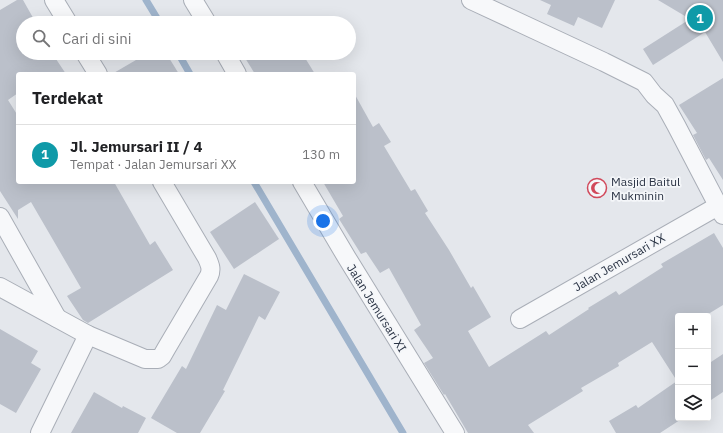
<!DOCTYPE html>
<html lang="id">
<meta charset="utf-8">
<style>
:root{--surface:#fff;--page:#f6f6f6;--text:#202124;--muted:#757577;--line:#e0e0e0;--accent:#7c3aed}
body{margin:0;font-family:"IBM Plex Sans",sans-serif;background:var(--page);color:var(--text)}
.controls{position:absolute;right:12px;bottom:12px;display:grid;overflow:hidden;border-radius:4px;box-shadow:0 4px 16px #0002}
.controls button{width:36px;height:36px;display:grid;place-items:center;padding:0;border:0;border-bottom:1px solid var(--line);background:var(--surface);color:var(--text);font:20px sans-serif}
.you{position:absolute;left:323px;top:221px;width:14px;height:14px;margin:-10px;border:3px solid #fff;border-radius:50%;background:#1a73e8;box-shadow:0 0 0 6px #1a73e833}
.badge{display:grid;place-items:center;width:26px;height:26px;border-radius:50%;background:var(--accent);color:#fff;font-size:13px;font-weight:700}
.pin{position:absolute;translate:-50% -50%;border:2px solid #fff;box-shadow:0 1px 4px #0006}
.list{margin:0;padding:0;list-style:none}
h2{display:flex;justify-content:space-between;align-items:center;height:52px;margin:0;padding:0 16px;font-size:17px}
h2 small{font-size:13px;font-weight:400;color:var(--muted)}
.list li{display:grid;grid-template-columns:26px 1fr auto;gap:12px;align-items:center;box-sizing:border-box;height:60px;padding:0 16px;border-top:1px solid var(--line)}
.list b{display:block;font-size:15px;white-space:nowrap}
.list p{margin:0;font-size:13px;white-space:nowrap;color:var(--muted)}
.list em{font-size:13px;font-style:normal;color:var(--muted)}
.icon{flex:none;width:22px;height:22px;fill:none;stroke:currentColor;stroke-width:2;stroke-linecap:round;stroke-linejoin:round}
.map{position:relative;flex:none;width:723px;height:433px;overflow:hidden}
.search{position:absolute;background:var(--surface);box-shadow:0 4px 16px #0002;left:16px;top:16px;width:340px;height:44px;display:flex;align-items:center;gap:10px;box-sizing:border-box;padding:0 14px;border-radius:22px;color:var(--muted);font-size:15px}
.panel{position:absolute;background:var(--surface);box-shadow:0 4px 16px #0002;left:16px;top:72px;width:340px;height:112px;border-radius:4px}
.map>svg:first-child{display:block}
.lines{fill:none;stroke-linecap:round;stroke-linejoin:round}
.stream{stroke:#9fb4cc;stroke-width:7}
.building{fill:#bbc0ca}
.minor-casing{stroke:#a9aeb7;stroke-width:20}
.minor{stroke:#f7f8fa;stroke-width:18}
.labels{text-anchor:middle;dominant-baseline:central;stroke-width:3.5;stroke-linejoin:round;paint-order:stroke}
.poi-label{font-size:12px;fill:#2b3445;stroke:#f4f6f9;text-anchor:start}
.street-label{font-size:12px;fill:#2b3445;stroke:#f4f6f9}
</style>
<div class="map">
<svg width="723" height="433" viewBox="0 0 723 433">
<rect width="100%" height="100%" fill="#e4e7ec"/>
<g class="lines">
<g class="stream">
<path d="M 146,0 L 160,23"/>
<path d="M 178,53 L 190,74"/>
<path d="M 254,182 L 403,433"/>
</g>
</g>
<g class="building">
<path d="M 17,0 L 23,0 L 36,23 L 23,23 L 23,53 L 52,53 L 66,74 L 18,74 L 18,93 L 8,100 L 18,116 L 18,182 L 114,182 L 150,245 L 155,241 L 173,270 L 88,323 L 83,320 L 67,296 L 81,288 L 31,202 L 18,210 L 18,219 L 0,191 L 0,10 Z"/>
<path d="M 540,0 L 615,0 L 602,28 L 578,17 L 574,26 L 547,14 L 551,5 Z"/>
<path d="M 658,0 L 723,0 L 723,62 L 705,32 L 653,65 L 643,49 L 690,19 Z"/>
<path d="M 286,18 L 289,23 L 277,23 Z"/>
<path d="M 148,53 L 166,53 L 179,74 L 112,74 Z"/>
<path d="M 242,53 L 302,53 L 315,74 L 255,74 Z"/>
<path d="M 723,78 L 723,180 L 709,158 L 706,160 L 693,135 L 697,133 L 679,105 Z"/>
<path d="M 354,93 L 373,127 L 379,123 L 391,142 L 384,146 L 411,191 L 415,189 L 428,211 L 425,213 L 449,250 L 471,288 L 473,286 L 491,317 L 468,331 L 489,367 L 546,331 L 549,335 L 589,309 L 588,308 L 616,291 L 619,295 L 663,267 L 661,264 L 714,233 L 723,248 L 723,305 L 705,316 L 678,316 L 678,418 L 683,418 L 660,433 L 616,433 L 609,421 L 636,405 L 638,408 L 677,381 L 652,342 L 618,363 L 619,366 L 581,388 L 583,391 L 528,425 L 534,433 L 468,433 L 445,394 L 444,395 L 424,363 L 433,358 L 414,330 L 421,325 L 389,268 L 380,273 L 366,252 L 361,254 L 339,219 L 343,216 L 323,182 L 354,182 Z"/>
<path d="M 255,202 L 279,239 L 234,269 L 210,232 Z"/>
<path d="M 244,274 L 280,292 L 265,320 L 259,316 L 223,390 L 225,391 L 200,433 L 177,433 L 151,418 L 182,366 L 186,369 L 217,305 L 226,310 Z"/>
<path d="M 0,329 L 38,351 L 31,363 L 41,369 L 16,413 L 0,404 Z"/>
<path d="M 723,354 L 723,392 L 708,402 L 708,358 L 711,362 Z"/>
<path d="M 94,392 L 122,408 L 123,406 L 146,418 L 138,433 L 71,433 Z"/>
</g>
<g class="lines">
<g class="minor-casing">
<g id="minor">
<path d="M 54,0 L 68,23"/>
<path d="M 193,0 L 207,23"/>
<path d="M 471,0 L 604,62 L 644,82 L 654,95 L 665,105 L 676,125 L 723,215"/>
<path d="M 85,53 L 98,74"/>
<path d="M 225,53 L 237,74"/>
<path d="M 302,182 L 347,258 L 455,433"/>
<path d="M 0,217 L 57,318"/>
<path d="M 0,287 L 88,335 L 145,359 L 158,359 L 162,356 L 166,349 L 209,276 C 212,269 210,265 207,258 L 162,182"/>
<path d="M 520,319 L 718,206"/>
<path d="M 40,433 L 88,335"/>
</g>
</g>
<use href="#minor" class="minor"/>
</g>
<defs>
<g id="mosque-ring" transform="scale(1)"><circle r="9.5" fill="#f4f6f9" stroke="#d1495b" stroke-width="1.5"/><path d="M3.5-4.9A6 6 0 1 0 3.5 4.9A5 5 0 1 1 3.5-4.9Z" fill="#d1495b"/></g>
</defs>
<g fill-rule="evenodd">
<use href="#mosque-ring" x="597" y="188"/>
</g>
<g class="labels">
<g class="poi-label">
<text x="611" y="181">Masjid Baitul<tspan x="611" dy="14">Mukminin</tspan></text>
</g>
<g class="street-label">
<text transform="translate(619 262) rotate(-30)">Jalan Jemursari XX</text>
<text transform="translate(377 308) rotate(58)">Jalan Jemursari XI</text>
</g>
</g>
</svg>
<div class="controls">
<button>+</button>
<button>−</button>
<button><svg class="icon" aria-label="layers" viewBox="0 0 24 24"><path d="M12 4l9 5-9 5-9-5zM3 14l9 5 9-5"/></svg></button>
</div>
<div class="you"></div>
<div class="pin badge" style="left:700px;top:18px;background:#0f9aa8">1</div>
<div class="search"><svg class="icon" aria-label="search" viewBox="0 0 24 24"><circle cx="10" cy="10" r="6"/><path d="M15 15l6 6"/></svg>Cari di sini</div>
<section class="panel">
<h2>Terdekat<small></small></h2>
<ul class="list">
<li><span class="badge" style="background:#0f9aa8">1</span><div><b>Jl. Jemursari II / 4</b><p>Tempat · Jalan Jemursari XX</p></div><em>130 m</em></li>
</ul>
</section>
</div>
